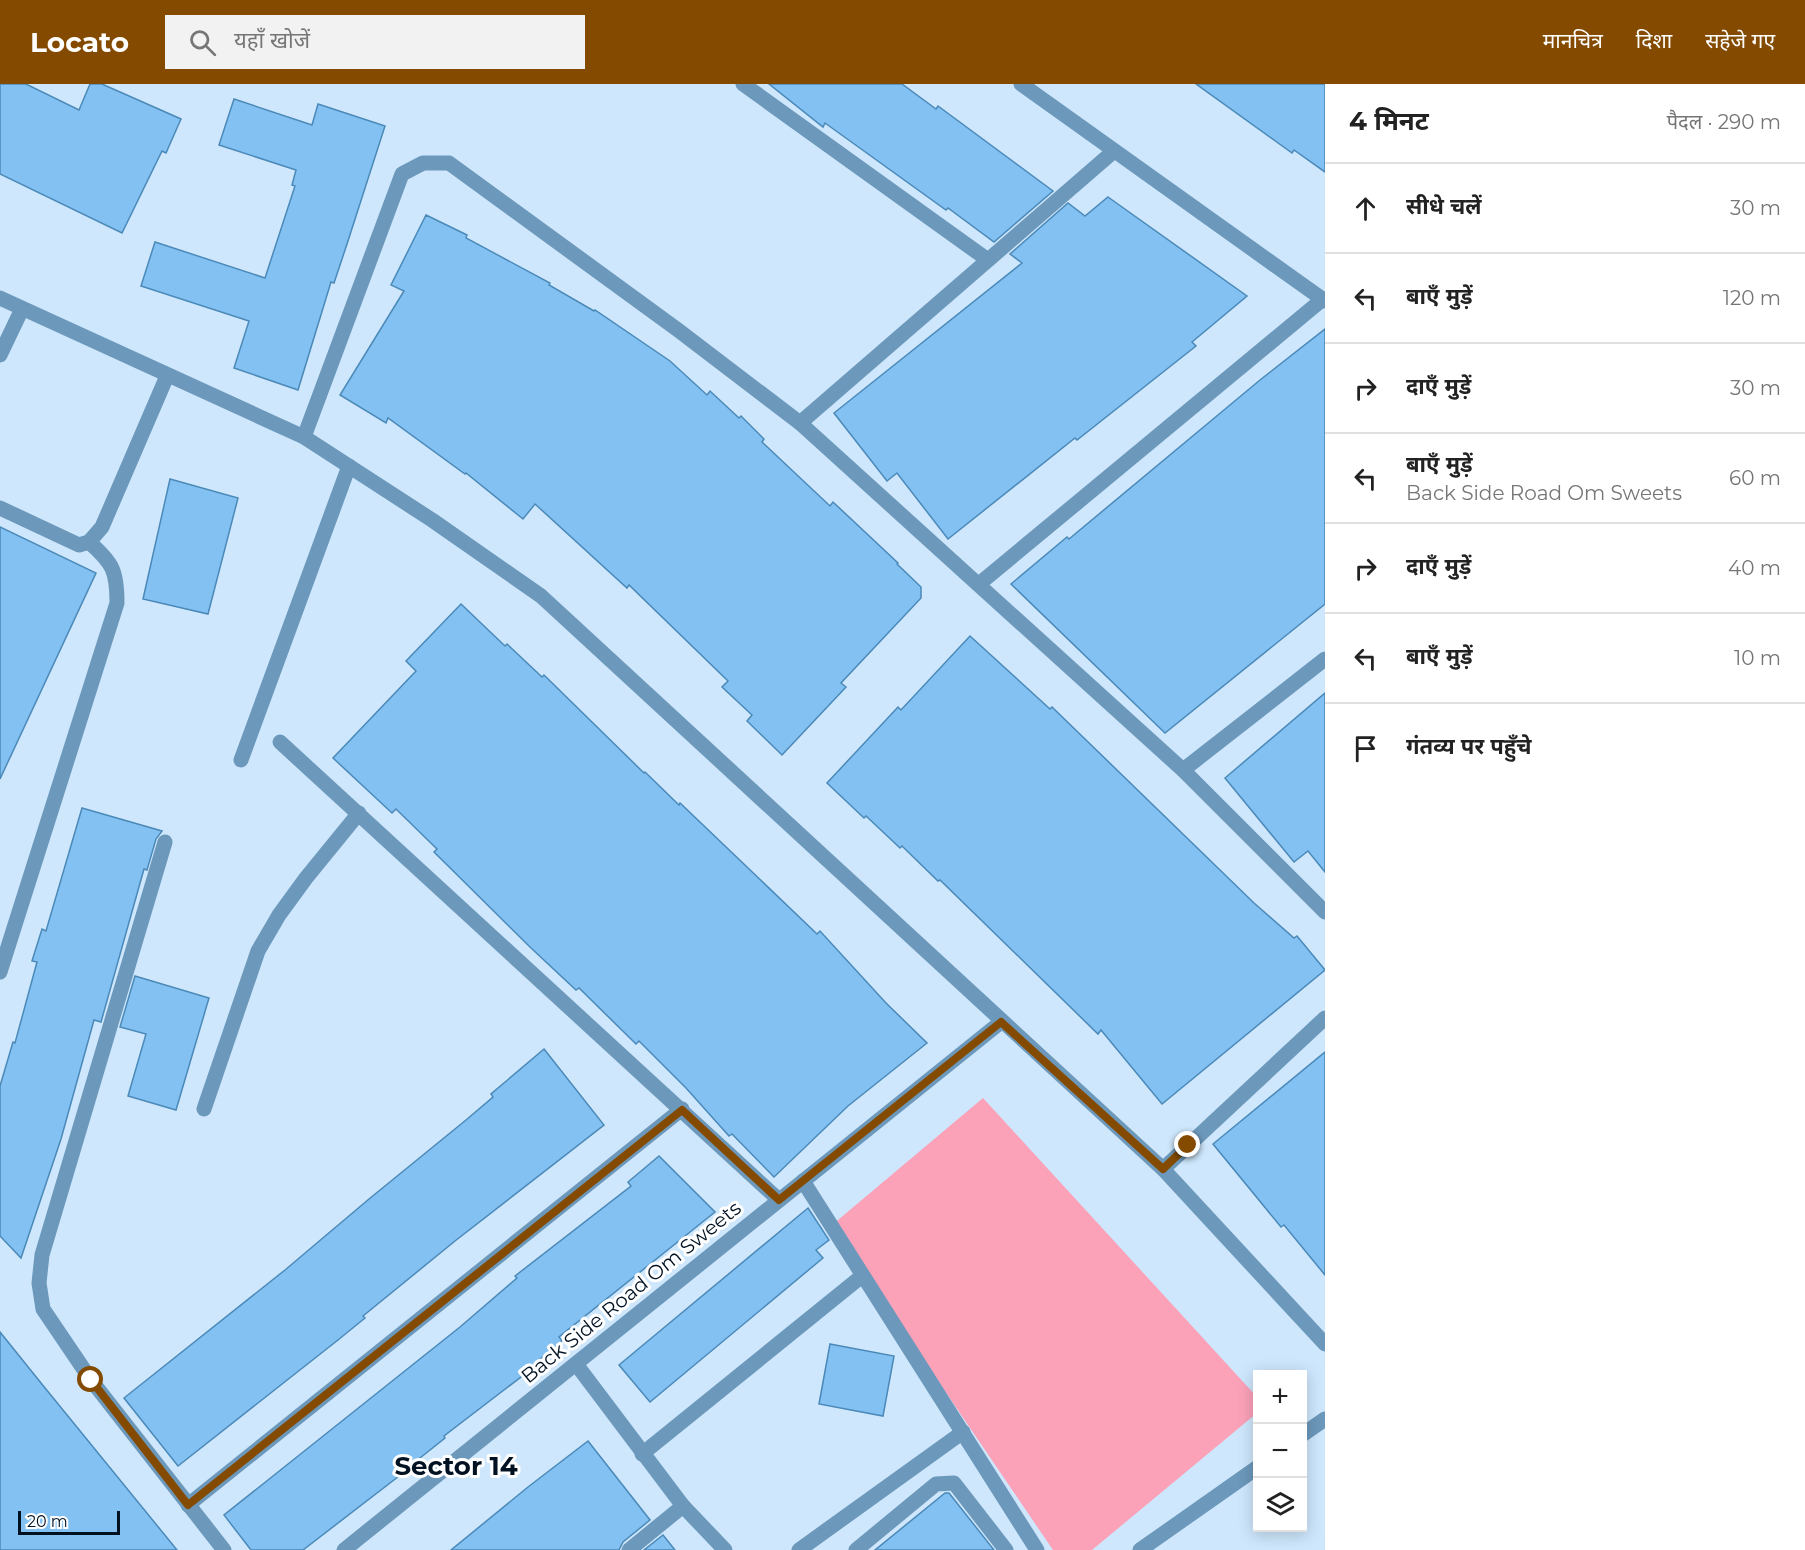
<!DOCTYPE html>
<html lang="hi">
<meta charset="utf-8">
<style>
:root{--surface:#fff;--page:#f2f2f2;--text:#222;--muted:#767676;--line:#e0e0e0;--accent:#844b00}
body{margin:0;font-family:Montserrat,"Noto Sans Devanagari",sans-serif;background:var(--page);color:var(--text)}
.controls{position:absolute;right:18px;bottom:18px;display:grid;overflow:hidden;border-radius:0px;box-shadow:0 3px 15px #0003}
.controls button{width:54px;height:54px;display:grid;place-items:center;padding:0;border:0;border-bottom:2px solid var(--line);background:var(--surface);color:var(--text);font:30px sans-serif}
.scale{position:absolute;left:18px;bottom:15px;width:102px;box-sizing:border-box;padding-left:6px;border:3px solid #012;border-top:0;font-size:16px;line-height:21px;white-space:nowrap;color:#012;-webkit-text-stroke:4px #fff;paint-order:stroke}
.stop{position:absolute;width:18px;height:18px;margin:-14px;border:4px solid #844b00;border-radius:50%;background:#fff}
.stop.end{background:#844b00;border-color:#fff;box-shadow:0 2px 6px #0008}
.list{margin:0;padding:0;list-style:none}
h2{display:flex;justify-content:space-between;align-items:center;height:78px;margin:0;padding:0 24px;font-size:26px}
h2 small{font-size:20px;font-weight:400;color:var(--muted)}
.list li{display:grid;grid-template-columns:39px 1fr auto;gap:18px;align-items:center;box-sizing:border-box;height:90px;padding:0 24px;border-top:2px solid var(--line)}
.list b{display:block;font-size:22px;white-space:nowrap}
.list p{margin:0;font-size:20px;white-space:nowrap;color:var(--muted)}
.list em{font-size:20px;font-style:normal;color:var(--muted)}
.icon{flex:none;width:33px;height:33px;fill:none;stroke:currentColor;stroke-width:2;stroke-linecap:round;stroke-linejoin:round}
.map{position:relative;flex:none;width:1325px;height:1466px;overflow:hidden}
header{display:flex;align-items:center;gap:36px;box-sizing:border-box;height:84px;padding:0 30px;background:var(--accent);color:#fff}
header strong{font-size:28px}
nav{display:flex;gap:33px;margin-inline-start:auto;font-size:21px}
.search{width:420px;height:54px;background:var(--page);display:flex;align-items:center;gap:15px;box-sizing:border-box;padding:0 21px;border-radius:0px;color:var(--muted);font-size:22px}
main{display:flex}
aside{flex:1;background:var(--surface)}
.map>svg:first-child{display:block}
.green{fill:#fba2b9}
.building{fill:#83c1f2;stroke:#4b89b8;stroke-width:1.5}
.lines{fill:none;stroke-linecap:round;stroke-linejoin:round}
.minor{stroke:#6c98bb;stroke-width:15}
.route{stroke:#844b00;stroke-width:8}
.labels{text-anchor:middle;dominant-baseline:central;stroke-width:6;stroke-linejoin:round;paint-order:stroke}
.street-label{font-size:20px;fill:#012;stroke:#fff}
.district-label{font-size:26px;font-weight:bold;fill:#012;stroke:#fff}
</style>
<header>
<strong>Locato</strong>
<div class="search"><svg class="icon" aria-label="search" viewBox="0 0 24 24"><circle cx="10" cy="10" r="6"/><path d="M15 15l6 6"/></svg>यहाँ खोजें</div>
<nav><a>मानचित्र</a><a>दिशा</a><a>सहेजे गए</a></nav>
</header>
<main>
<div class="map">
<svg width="1325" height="1466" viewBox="0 0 1325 1466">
<rect width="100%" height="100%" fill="#cee7fc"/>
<path class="green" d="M 983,1014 L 1257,1313 L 1257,1329 L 1092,1466 L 1053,1466 L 832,1141 Z"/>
<g class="building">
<path d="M 0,0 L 26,0 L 79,26 L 90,0 L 102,0 L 181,35 L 166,69 L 162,67 L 122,149 L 0,90 Z"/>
<path d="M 769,0 L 902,0 L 936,25 L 938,22 L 1053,107 L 994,158 L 948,124 L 946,126 L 825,39 L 823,43 Z"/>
<path d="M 1196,0 L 1325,0 L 1325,88 L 1294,66 L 1292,69 Z"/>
<path d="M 234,15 L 312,41 L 318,20 L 385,42 L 347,160 L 334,199 L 331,198 L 298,306 L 234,284 L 249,237 L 141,202 L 155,158 L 265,194 L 295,102 L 292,101 L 296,86 L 219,61 Z"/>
<path d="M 1108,113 L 1247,212 L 1192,258 L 1196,262 L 1077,356 L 1075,354 L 948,455 L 897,389 L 887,397 L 834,329 L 1022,179 L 1010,170 L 1068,119 L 1085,132 Z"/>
<path d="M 426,131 L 467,151 L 466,154 L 550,199 L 549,201 L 594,227 L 595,226 L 670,277 L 707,311 L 710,307 L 739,334 L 741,332 L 764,355 L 762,358 L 830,422 L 833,418 L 898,479 L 897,480 L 921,503 L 921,514 L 841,599 L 846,603 L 782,671 L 747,637 L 752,631 L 722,603 L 728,597 L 629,501 L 627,504 L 535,420 L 523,435 L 466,389 L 465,390 L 388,334 L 386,339 L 340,311 L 404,207 L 391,201 Z"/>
<path d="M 1325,245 L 1325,520 L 1165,649 L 1011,500 L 1067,453 L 1069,455 L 1260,296 Z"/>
<path d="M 170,395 L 238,414 L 208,530 L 143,515 Z"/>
<path d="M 0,443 L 96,489 L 0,695 Z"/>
<path d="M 461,520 L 505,562 L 507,560 L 542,593 L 544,591 L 644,689 L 645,688 L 679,721 L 680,719 L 817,850 L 820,847 L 886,919 L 927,959 L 848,1022 L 774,1093 L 732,1050 L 729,1052 L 686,1004 L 639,957 L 636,960 L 579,904 L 576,906 L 531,864 L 434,768 L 437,765 L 396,725 L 392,729 L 333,674 L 416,587 L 406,577 Z"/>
<path d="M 970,552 L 1050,625 L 1052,623 L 1254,819 L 1294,854 L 1297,852 L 1325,886 L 1162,1020 L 1101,946 L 1098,950 L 940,796 L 938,797 L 902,762 L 900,764 L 866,732 L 864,734 L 827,699 L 898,623 L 901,626 Z"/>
<path d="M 1325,609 L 1325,788 L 1308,767 L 1294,778 L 1225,694 Z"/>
<path d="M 82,724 L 162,747 L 156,755 L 147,786 L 144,785 L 101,938 L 94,936 L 61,1055 L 21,1174 L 0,1152 L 0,1002 L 13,958 L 15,959 L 37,878 L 32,877 L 42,845 L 46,847 Z"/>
<path d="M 135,892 L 209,914 L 176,1026 L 128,1012 L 146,950 L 120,943 Z"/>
<path d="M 544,965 L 604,1041 L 455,1157 L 363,1232 L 365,1234 L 338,1256 L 178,1382 L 124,1314 L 285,1186 L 369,1115 L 466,1036 L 493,1013 L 491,1010 Z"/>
<path d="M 1325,968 L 1325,1191 L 1284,1141 L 1281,1143 L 1213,1060 Z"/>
<path d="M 659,1072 L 715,1128 L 559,1253 L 562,1257 L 533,1281 L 534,1283 L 444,1352 L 445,1354 L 415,1378 L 416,1379 L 303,1466 L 251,1466 L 224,1431 L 460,1243 L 517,1194 L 515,1192 L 631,1102 L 628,1098 Z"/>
<path d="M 808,1124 L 829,1156 L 816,1166 L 823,1174 L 650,1318 L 619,1281 Z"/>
<path d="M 0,1248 L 41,1299 L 177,1466 L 0,1466 Z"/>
<path d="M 830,1260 L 894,1272 L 883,1332 L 819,1320 Z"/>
<path d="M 588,1357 L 650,1436 L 623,1458 L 619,1466 L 451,1466 L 528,1403 Z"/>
<path d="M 945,1409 L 949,1409 L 994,1466 L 875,1466 Z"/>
<path d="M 663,1451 L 675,1466 L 644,1466 Z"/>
</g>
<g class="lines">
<g class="minor">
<path d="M 743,0 L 988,176"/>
<path d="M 1021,0 L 1325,217"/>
<path d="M 0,214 L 304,353 L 432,436 L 541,512 L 1163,1085 L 1325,1260"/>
<path d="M 0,271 L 22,225"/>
<path d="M 800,339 L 1114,67"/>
<path d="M 304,353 L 402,90 L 423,79 L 449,79 L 678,246 L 800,339 L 1183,686 L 1325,828"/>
<path d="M 0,424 L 79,461 L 89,458 L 102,443 L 167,292"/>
<path d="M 979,500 L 1323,215"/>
<path d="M 280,658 L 779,1116"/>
<path d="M 241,676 L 349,382"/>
<path d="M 1183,686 L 1325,575"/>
<path d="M 165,758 L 42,1171 L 39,1199 L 43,1225 L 91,1296 L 224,1466"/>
<path d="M 0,888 L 117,519 C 117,487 113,479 89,458"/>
<path d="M 204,1025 L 258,867 L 279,831 L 306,794 L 359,729"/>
<path d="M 1163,1085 L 1325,934"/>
<path d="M 803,1097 L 1037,1466"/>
<path d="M 576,1280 L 683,1422 L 725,1466"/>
<path d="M 1302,1351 L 1325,1335"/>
<path d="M 642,1370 L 862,1192"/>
<path d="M 188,1421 L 682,1025"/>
<path d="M 344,1466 L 1001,938"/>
<path d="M 629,1466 L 683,1422"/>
<path d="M 799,1466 L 963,1348"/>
<path d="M 856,1466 L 936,1400 L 954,1399 L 1006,1466"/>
<path d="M 1140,1466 L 1258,1383"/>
</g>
</g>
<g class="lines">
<path class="route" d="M 91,1296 L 188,1421 L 682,1026 L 779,1116 L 1001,938 L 1163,1085 L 1188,1061"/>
</g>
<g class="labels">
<g class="street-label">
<text transform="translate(631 1208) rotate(-39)">Back Side Road Om Sweets</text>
</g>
<g class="district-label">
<text x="456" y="1382">Sector 14</text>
</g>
</g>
</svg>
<div class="controls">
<button>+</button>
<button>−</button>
<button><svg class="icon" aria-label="layers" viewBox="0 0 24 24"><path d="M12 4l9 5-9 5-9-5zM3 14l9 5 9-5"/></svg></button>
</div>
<div class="scale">20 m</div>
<div class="stop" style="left:91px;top:1296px"></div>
<div class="stop end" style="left:1188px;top:1061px"></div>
</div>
<aside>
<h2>4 मिनट<small>पैदल · 290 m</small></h2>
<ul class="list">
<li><svg class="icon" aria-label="ahead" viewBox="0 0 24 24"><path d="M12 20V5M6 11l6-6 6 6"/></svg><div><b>सीधे चलें</b></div><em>30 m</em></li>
<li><svg class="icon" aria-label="left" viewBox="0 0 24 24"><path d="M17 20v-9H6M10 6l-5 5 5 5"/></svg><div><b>बाएँ मुड़ें</b></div><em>120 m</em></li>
<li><svg class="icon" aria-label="right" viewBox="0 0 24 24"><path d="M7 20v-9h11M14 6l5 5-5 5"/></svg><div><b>दाएँ मुड़ें</b></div><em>30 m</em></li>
<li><svg class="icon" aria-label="left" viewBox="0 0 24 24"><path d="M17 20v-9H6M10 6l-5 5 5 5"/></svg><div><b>बाएँ मुड़ें</b><p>Back Side Road Om Sweets</p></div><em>60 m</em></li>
<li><svg class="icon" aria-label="right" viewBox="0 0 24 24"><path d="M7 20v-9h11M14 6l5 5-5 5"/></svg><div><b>दाएँ मुड़ें</b></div><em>40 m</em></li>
<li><svg class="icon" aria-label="left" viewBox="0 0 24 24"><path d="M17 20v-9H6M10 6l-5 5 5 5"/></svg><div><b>बाएँ मुड़ें</b></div><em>10 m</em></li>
<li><svg class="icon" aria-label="arrive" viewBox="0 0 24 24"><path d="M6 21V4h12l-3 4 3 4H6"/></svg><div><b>गंतव्य पर पहुँचे</b></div></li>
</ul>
</aside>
</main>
